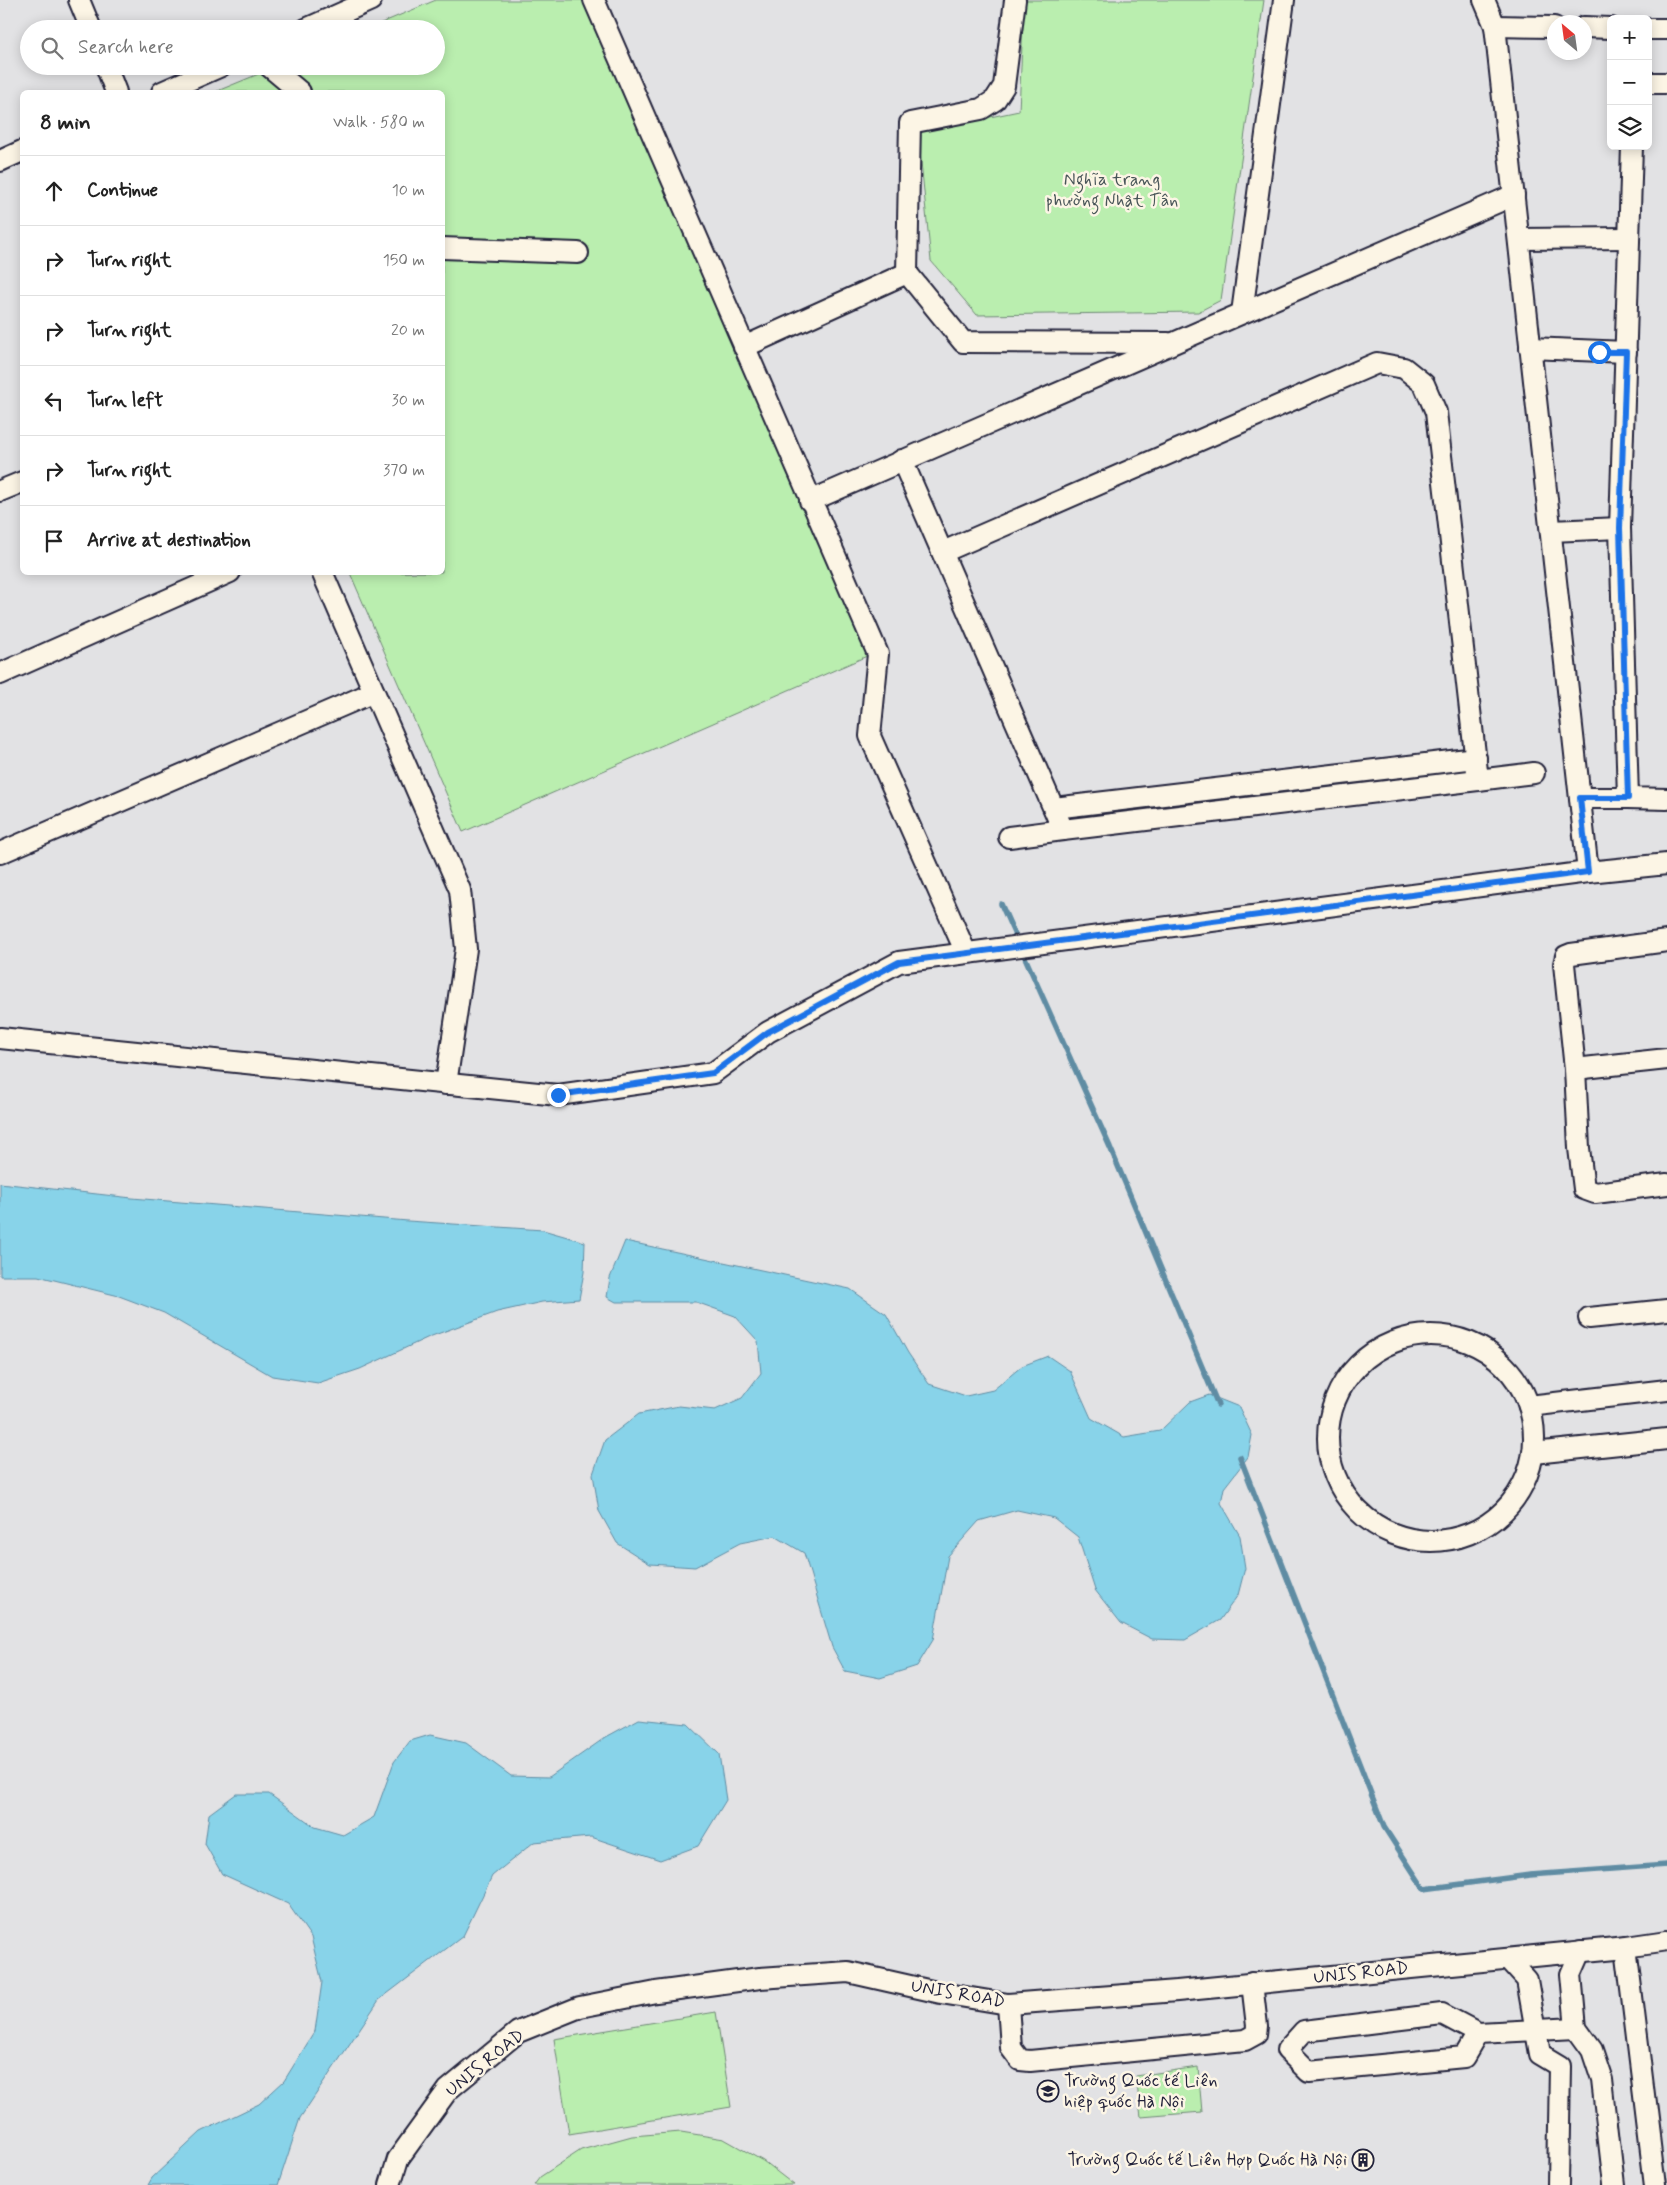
<!DOCTYPE html>
<meta charset="utf-8">
<style>
:root{--surface:#fff;--page:#f2f2f2;--text:#222;--muted:#767676;--line:#e0e0e0}
body{margin:0;font-family:Mynerve,sans-serif;background:var(--page);color:var(--text)}
.controls{position:absolute;right:15px;top:15px;display:grid;overflow:hidden;border-radius:8px;box-shadow:0 2px 12px #0003}
.controls button{width:45px;height:45px;display:grid;place-items:center;padding:0;border:0;border-bottom:1px solid var(--line);background:var(--surface);color:var(--text);font:25px sans-serif}
.compass{position:absolute;left:1547px;top:15px;width:45px;height:45px;border-radius:50%;background:var(--surface);box-shadow:0 2px 12px #0003;rotate:331deg}
.stop{position:absolute;width:15px;height:15px;margin:-11px;border:4px solid #1a73e8;border-radius:50%;background:#fff}
.stop.end{background:#1a73e8;border-color:#fff;box-shadow:0 1px 5px #0008}
.list{margin:0;padding:0;list-style:none}
h2{display:flex;justify-content:space-between;align-items:center;height:65px;margin:0;padding:0 20px;font-size:21px}
h2 small{font-size:16px;font-weight:400;color:var(--muted)}
.list li{display:grid;grid-template-columns:32px 1fr auto;gap:15px;align-items:center;box-sizing:border-box;height:70px;padding:0 20px;border-top:1px solid var(--line)}
.list b{display:block;font-size:19px;white-space:nowrap}
.list em{font-size:16px;font-style:normal;color:var(--muted)}
.icon{flex:none;width:28px;height:28px;fill:none;stroke:currentColor;stroke-width:2;stroke-linecap:round;stroke-linejoin:round}
.map{position:relative;flex:none;width:1667px;height:2185px;overflow:hidden}
.search{position:absolute;background:var(--surface);box-shadow:0 2px 12px #0003;left:20px;top:20px;width:425px;height:55px;display:flex;align-items:center;gap:12px;box-sizing:border-box;padding:0 18px;border-radius:28px;color:var(--muted);font-size:19px}
.panel{position:absolute;background:var(--surface);box-shadow:0 2px 12px #0003;left:20px;top:90px;width:425px;height:485px;border-radius:8px}
.map>svg:first-child{display:block}
.green{fill:#baeeaf;stroke:#6e8875}
.water{fill:#88d3e9;stroke:#5f8ca3}
.lines{fill:none;stroke-linecap:round;stroke-linejoin:round}
.stream{stroke:#5f8ca3;stroke-width:5.5}
.minor-casing{stroke:#22223b;stroke-width:24}
.minor{stroke:#fcf5e5;stroke-width:20}
.route{stroke:#1a73e8;stroke-width:6}
.labels{text-anchor:middle;dominant-baseline:central;stroke-width:5;stroke-linejoin:round;paint-order:stroke}
.park-label{font-size:18px;fill:#485558;stroke:#fcf5e5}
.street-label{font-size:18px;fill:#22223b;stroke:#fcf5e5}
.poi-label{font-size:18px;fill:#22223b;stroke:#fcf5e5;text-anchor:start}
</style>
<div class="map">
<svg width="1667" height="2185" viewBox="0 0 1667 2185">
<rect width="100%" height="100%" fill="#e2e2e4"/>
<filter id="ink" filterUnits="userSpaceOnUse"><feTurbulence type="fractalNoise" baseFrequency=".02" numOctaves="2"/><feDisplacementMap in="SourceGraphic" scale="10" xChannelSelector="R" yChannelSelector="G"/><feConvolveMatrix kernelMatrix="1 2 1 2 8 2 1 2 1" color-interpolation-filters="sRGB"/></filter>
<g filter="url(#ink)">
<g class="green">
<path d="M 436,0 L 589,0 L 867,656 L 463,832 L 350,573 L 442,572 L 442,92 L 215,92 L 278,66 L 436,66 L 436,29 L 367,29 Z"/>
<path d="M 1024,0 L 1264,0 L 1221,300 L 1198,312 L 977,315 L 931,261 L 918,132 L 1019,111 Z"/>
<path d="M 716,2012 L 731,2107 L 569,2134 L 554,2039 Z"/>
<path d="M 1198,2067 L 1202,2112 L 1141,2117 L 1136,2076 Z"/>
<path d="M 681,2132 L 724,2139 L 763,2161 L 794,2185 L 534,2185 L 540,2177 L 581,2150 L 632,2136 Z"/>
</g>
<g class="water">
<path d="M 0,1183 L 132,1198 L 408,1221 L 543,1230 L 585,1242 L 584,1272 L 579,1299 L 542,1302 L 497,1312 L 429,1337 L 360,1369 L 318,1383 L 272,1376 L 164,1313 L 119,1296 L 38,1276 L 0,1276 Z"/>
<path d="M 625,1241 L 850,1289 L 886,1314 L 908,1353 L 929,1384 L 966,1396 L 993,1390 L 1022,1366 L 1048,1356 L 1070,1371 L 1091,1418 L 1124,1437 L 1160,1431 L 1190,1402 L 1209,1395 L 1239,1407 L 1252,1435 L 1248,1457 L 1224,1488 L 1221,1503 L 1240,1536 L 1245,1568 L 1238,1595 L 1220,1620 L 1185,1640 L 1152,1639 L 1121,1623 L 1095,1590 L 1078,1537 L 1054,1518 L 1017,1510 L 979,1521 L 948,1556 L 933,1640 L 917,1666 L 880,1678 L 845,1671 L 832,1647 L 804,1553 L 775,1536 L 740,1543 L 695,1567 L 650,1564 L 617,1543 L 599,1511 L 593,1474 L 605,1440 L 639,1414 L 679,1406 L 715,1410 L 742,1398 L 761,1373 L 758,1341 L 735,1316 L 696,1302 L 616,1302 L 607,1297 L 610,1278 Z"/>
<path d="M 639,1719 L 688,1724 L 719,1754 L 726,1800 L 698,1846 L 660,1860 L 591,1837 L 534,1842 L 492,1876 L 463,1936 L 379,2000 L 300,2118 L 278,2185 L 148,2185 L 152,2178 L 201,2132 L 259,2104 L 284,2081 L 315,2031 L 322,1982 L 311,1937 L 288,1904 L 222,1874 L 205,1844 L 209,1814 L 236,1794 L 269,1794 L 315,1827 L 343,1835 L 374,1817 L 394,1762 L 410,1741 L 430,1735 L 466,1743 L 511,1776 L 549,1777 L 606,1737 Z"/>
</g>
<g class="lines">
<g class="stream">
<path d="M 1001,904 L 1110,1147 L 1218,1405"/>
<path d="M 1240,1457 L 1384,1827 L 1424,1889 L 1530,1875 L 1667,1865"/>
</g>
<g class="minor-casing">
<g id="minor">
<path d="M 79,0 L 91,29"/>
<path d="M 594,0 L 878,654 L 870,736 L 966,953"/>
<path d="M 1484,0 L 1495,26 L 1588,872"/>
<path d="M 1495,26 L 1554,27"/>
<path d="M 1584,27 L 1611,28"/>
<path d="M 306,29 L 371,0"/>
<path d="M 1648,29 L 1667,29"/>
<path d="M 106,66 L 116,92"/>
<path d="M 269,66 L 300,92"/>
<path d="M 1648,83 L 1667,83"/>
<path d="M 162,92 L 221,66"/>
<path d="M 1632,146 L 1620,528 L 1628,798 L 1667,799"/>
<path d="M 0,161 L 22,151"/>
<path d="M 1519,239 L 1629,238"/>
<path d="M 442,248 L 578,253"/>
<path d="M 907,273 L 910,123 L 981,109 L 995,100 L 1004,86 L 1015,0"/>
<path d="M 1242,313 L 1284,0"/>
<path d="M 744,347 L 907,273 L 963,342 L 1168,343"/>
<path d="M 1530,348 L 1626,352"/>
<path d="M 902,460 L 1063,830 L 1009,837"/>
<path d="M 0,491 L 22,482"/>
<path d="M 810,501 L 1514,195"/>
<path d="M 1551,531 L 1620,528"/>
<path d="M 943,552 L 1377,363 L 1404,368 L 1424,384 L 1436,412 L 1478,780 L 1534,773"/>
<path d="M 322,572 L 460,890 L 466,949 L 446,1084"/>
<path d="M 0,674 L 230,572"/>
<path d="M 1580,798 L 1628,798"/>
<path d="M 1054,808 L 1476,758"/>
<path d="M 1063,830 L 1478,780"/>
<path d="M 0,853 L 374,692"/>
<path d="M 1667,941 L 1571,954 L 1566,956 L 1564,964 L 1575,1069 L 1579,1148 L 1584,1189 L 1595,1193 L 1667,1184"/>
<path d="M 0,1038 L 558,1095 L 713,1073 L 768,1032 L 899,962 L 1588,872 L 1667,864"/>
<path d="M 1575,1069 L 1667,1059"/>
<path d="M 1589,1318 L 1667,1310"/>
<circle cx="1431" cy="1438" r="103"/>
<path d="M 1529,1406 L 1667,1390"/>
<path d="M 1534,1453 L 1667,1439"/>
<path d="M 1626,1947 L 1655,2185"/>
<path d="M 1581,1951 L 1571,1974 L 1576,2028 L 1592,2050 L 1602,2080 L 1614,2185"/>
<path d="M 1508,1959 L 1527,1980 L 1540,2054 L 1560,2066 L 1558,2185"/>
<path d="M 1008,2004 L 1011,2048 L 1020,2060 L 1030,2061 L 1245,2040 L 1256,2034 L 1257,2026 L 1252,1983"/>
<path d="M 1478,2033 L 1464,2057 L 1309,2072 L 1287,2050 L 1304,2031 L 1442,2014 L 1478,2033 L 1576,2028"/>
<path d="M 390,2185 L 398,2159 L 448,2090 L 518,2032 L 580,2007 L 656,1992 L 760,1978 L 848,1972 L 941,1993 L 1008,2004 L 1177,1991 L 1626,1947 L 1667,1941"/>
</g>
</g>
<use href="#minor" class="minor"/>
</g>
</g>
<g class="lines" filter="url(#ink)">
<path class="route" d="M 558,1095 L 713,1073 L 768,1032 L 899,962 L 1588,872 L 1580,798 L 1628,798 L 1620,528 L 1626,352 L 1599,352"/>
</g>
<defs>
<g id="school-ring" transform="scale(1.125)"><circle r="9.5" fill="#fcf5e5" stroke="#22223b" stroke-width="1.5"/><path d="M0-5L7-2L0 1L-7-2ZM-4 1L0 2.5L4 1V4Q0 6-4 4Z" fill="#22223b"/></g>
<g id="building-ring" transform="scale(1.125)"><circle r="9.5" fill="#fcf5e5" stroke="#22223b" stroke-width="1.5"/><path d="M-4-6H4V6H1V3H-1V6H-4ZM-2.5-4.3h1.7v1.8h-1.7ZM.8-4.3h1.7v1.8H.8ZM-2.5-1h1.7V.8h-1.7ZM.8-1h1.7V.8H.8Z" fill="#22223b"/></g>
</defs>
<g fill-rule="evenodd">
<use href="#school-ring" x="1048" y="2091"/>
<use href="#building-ring" x="1363" y="2160"/>
</g>
<g class="labels">
<g class="park-label">
<text x="1112" y="180">Nghĩa trang<tspan x="1112" dy="21">phường Nhật Tân</tspan></text>
</g>
<g class="street-label">
<text transform="translate(1361 1973) rotate(-6)">UNIS ROAD</text>
<text transform="translate(958 1994) rotate(10)">UNIS ROAD</text>
<text transform="translate(485 2063) rotate(-39)">UNIS ROAD</text>
</g>
<g class="poi-label">
<text x="1064" y="2081">Trường Quốc tế Liên<tspan x="1064" dy="21">hiệp quốc Hà Nội</tspan></text>
<text x="1347" y="2160" text-anchor="end">Trường Quốc tế Liên Hợp Quốc Hà Nội</text>
</g>
</g>
</svg>
<div class="controls">
<button>+</button>
<button>−</button>
<button><svg class="icon" aria-label="layers" viewBox="0 0 24 24"><path d="M12 4l9 5-9 5-9-5zM3 14l9 5 9-5"/></svg></button>
</div>
<svg class="compass" viewBox="-18 -18 36 36"><path d="M0-13l5 13h-10z" fill="#e53935"/><path d="M0 13l5-13h-10z" fill="#767676"/></svg>
<div class="stop" style="left:1599px;top:352px"></div>
<div class="stop end" style="left:558px;top:1095px"></div>
<div class="search"><svg class="icon" aria-label="search" viewBox="0 0 24 24"><circle cx="10" cy="10" r="6"/><path d="M15 15l6 6"/></svg>Search here</div>
<section class="panel">
<h2>8 min<small>Walk · 580 m</small></h2>
<ul class="list">
<li><svg class="icon" aria-label="ahead" viewBox="0 0 24 24"><path d="M12 20V5M6 11l6-6 6 6"/></svg><div><b>Continue</b></div><em>10 m</em></li>
<li><svg class="icon" aria-label="right" viewBox="0 0 24 24"><path d="M7 20v-9h11M14 6l5 5-5 5"/></svg><div><b>Turn right</b></div><em>150 m</em></li>
<li><svg class="icon" aria-label="right" viewBox="0 0 24 24"><path d="M7 20v-9h11M14 6l5 5-5 5"/></svg><div><b>Turn right</b></div><em>20 m</em></li>
<li><svg class="icon" aria-label="left" viewBox="0 0 24 24"><path d="M17 20v-9H6M10 6l-5 5 5 5"/></svg><div><b>Turn left</b></div><em>30 m</em></li>
<li><svg class="icon" aria-label="right" viewBox="0 0 24 24"><path d="M7 20v-9h11M14 6l5 5-5 5"/></svg><div><b>Turn right</b></div><em>370 m</em></li>
<li><svg class="icon" aria-label="arrive" viewBox="0 0 24 24"><path d="M6 21V4h12l-3 4 3 4H6"/></svg><div><b>Arrive at destination</b></div></li>
</ul>
</section>
</div>
